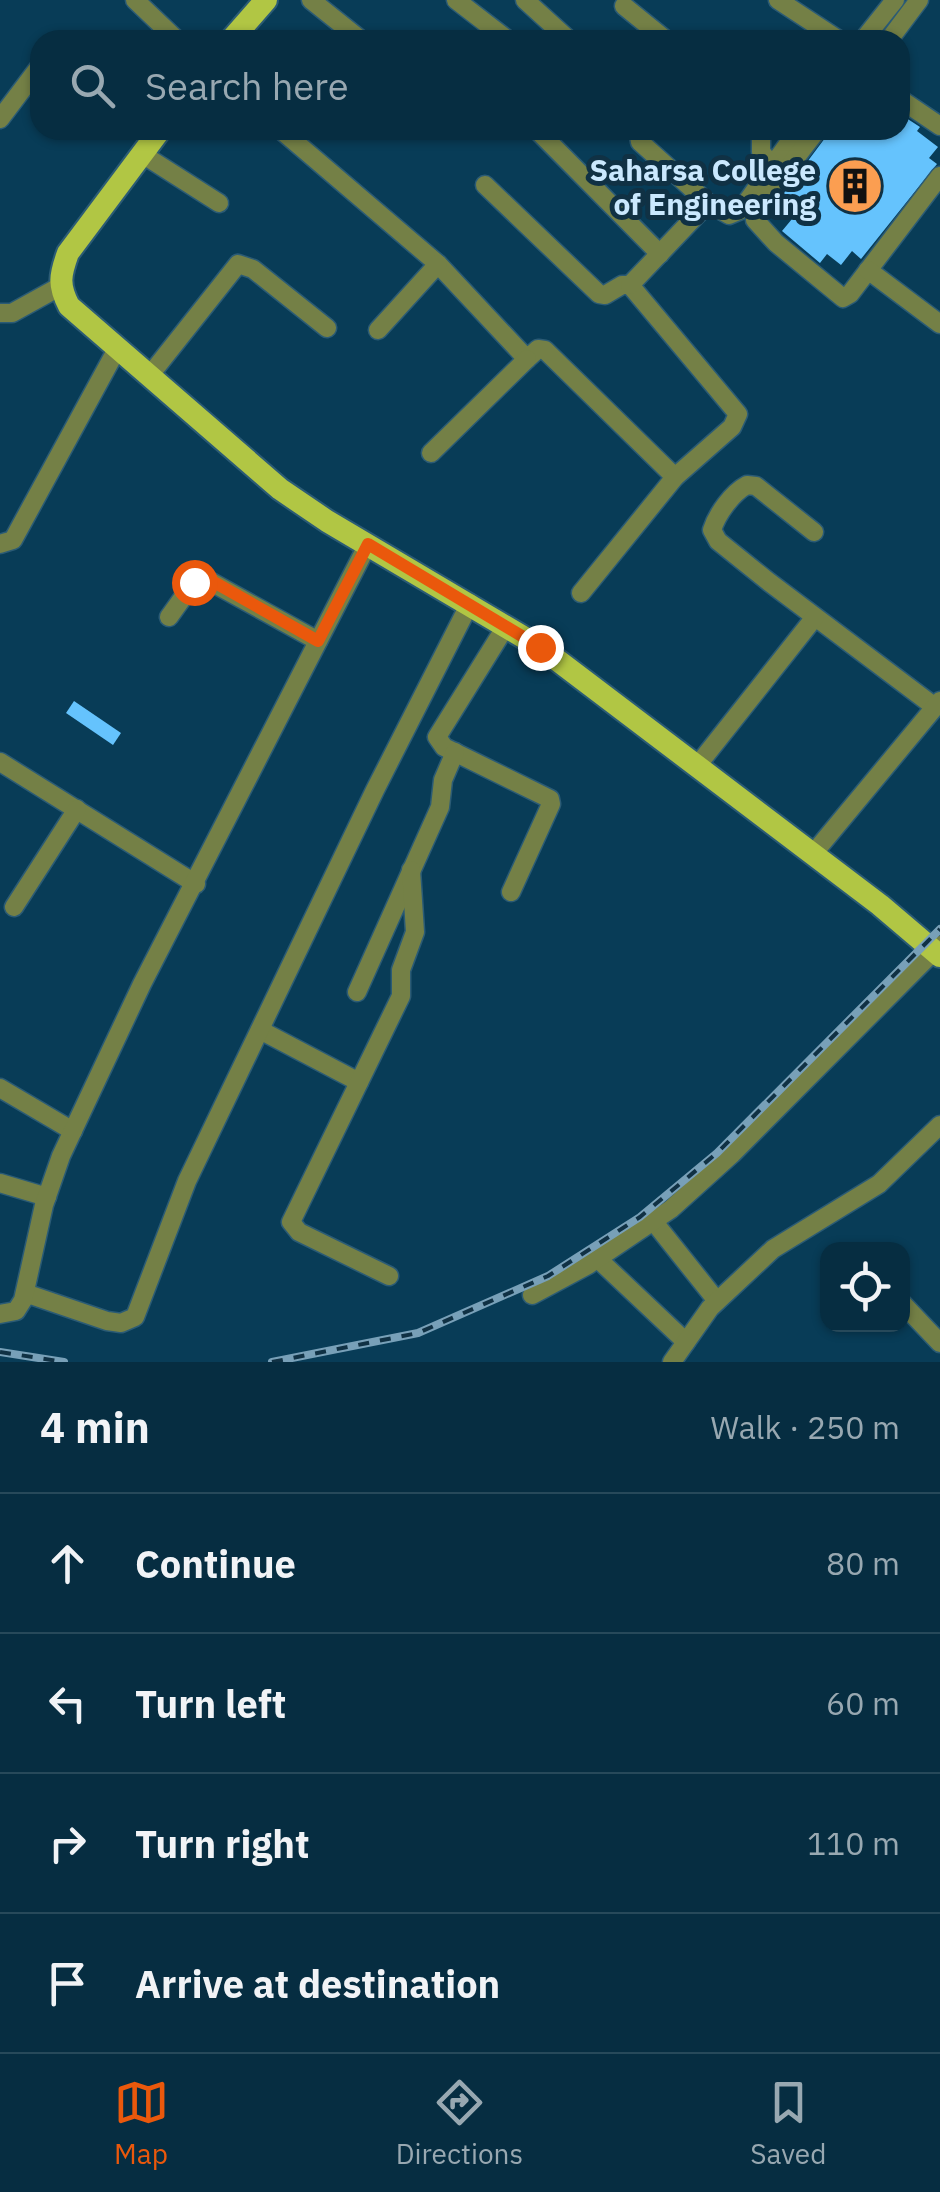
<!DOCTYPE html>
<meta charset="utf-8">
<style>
:root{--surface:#062d41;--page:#14394c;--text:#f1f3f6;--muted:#98a8b1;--line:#27495a;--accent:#ea580c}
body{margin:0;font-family:"IBM Plex Sans",sans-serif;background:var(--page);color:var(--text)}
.controls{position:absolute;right:30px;bottom:30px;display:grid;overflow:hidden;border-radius:20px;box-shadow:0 2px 8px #0004}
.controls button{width:90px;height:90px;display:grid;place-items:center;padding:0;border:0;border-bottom:2px solid var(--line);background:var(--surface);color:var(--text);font:50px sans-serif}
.stop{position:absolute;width:30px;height:30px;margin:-22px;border:8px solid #ea580c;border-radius:50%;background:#fff}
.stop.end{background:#ea580c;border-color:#fff;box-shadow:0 2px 10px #0008}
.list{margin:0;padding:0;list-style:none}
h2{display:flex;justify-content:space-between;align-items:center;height:130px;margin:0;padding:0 40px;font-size:42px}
h2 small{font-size:32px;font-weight:400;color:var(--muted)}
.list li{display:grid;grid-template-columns:65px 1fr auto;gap:30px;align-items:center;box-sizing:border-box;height:140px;padding:0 40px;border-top:2px solid var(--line)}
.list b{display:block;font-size:38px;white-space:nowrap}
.list em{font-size:32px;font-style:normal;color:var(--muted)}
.icon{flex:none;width:55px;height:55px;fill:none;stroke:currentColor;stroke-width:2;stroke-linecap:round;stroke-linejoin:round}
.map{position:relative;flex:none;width:940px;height:1362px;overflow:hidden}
.search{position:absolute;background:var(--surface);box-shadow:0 2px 8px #0004;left:30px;right:30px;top:30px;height:110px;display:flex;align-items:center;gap:25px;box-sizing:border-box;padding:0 35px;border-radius:30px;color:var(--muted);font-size:38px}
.sheet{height:690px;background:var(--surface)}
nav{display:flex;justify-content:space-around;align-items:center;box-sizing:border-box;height:140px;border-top:2px solid var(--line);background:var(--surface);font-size:28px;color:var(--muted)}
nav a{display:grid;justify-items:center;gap:5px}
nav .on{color:var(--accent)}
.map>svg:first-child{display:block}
.building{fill:#65c3fd}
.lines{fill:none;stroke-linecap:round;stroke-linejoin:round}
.minor-casing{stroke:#2b5b75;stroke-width:21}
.major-casing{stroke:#2b5b75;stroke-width:26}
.minor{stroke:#748046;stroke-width:18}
.major{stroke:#b1c644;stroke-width:22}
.rail-casing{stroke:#78a0b8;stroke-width:8}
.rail{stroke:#103144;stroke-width:4;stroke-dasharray:11;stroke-linecap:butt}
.route{stroke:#ea580c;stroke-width:12}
.labels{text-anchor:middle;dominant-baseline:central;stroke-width:10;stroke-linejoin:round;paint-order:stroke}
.poi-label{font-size:30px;font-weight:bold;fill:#cae8fe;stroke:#103144;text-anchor:end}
</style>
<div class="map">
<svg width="940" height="1362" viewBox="0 0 940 1362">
<rect width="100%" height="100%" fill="#083c57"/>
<g class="building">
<path d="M 900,114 L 920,127 L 917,131 L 938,147 L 929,158 L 937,164 L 861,259 L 852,251 L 841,265 L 827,254 L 820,263 L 782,231 L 792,219 L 775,205 L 831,130 L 900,130 Z"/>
<path d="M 74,701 L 121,733 L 113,745 L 66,713 Z"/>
</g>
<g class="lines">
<g class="minor-casing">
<g id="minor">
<path d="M 135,0 L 177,40"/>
<path d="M 311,0 L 361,40"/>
<path d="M 456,0 L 508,40"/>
<path d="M 525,0 L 569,40"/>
<path d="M 778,0 L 839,40"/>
<path d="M 624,6 L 666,40"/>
<path d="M 863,40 L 895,0"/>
<path d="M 889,40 L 919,0"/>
<path d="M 900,99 L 940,126"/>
<path d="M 0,119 L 40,66"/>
<path d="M 281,130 L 438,264 L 527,359 L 538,349 L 545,350 L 675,477"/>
<path d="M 537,130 L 660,254"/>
<path d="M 638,130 L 640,142 L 708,203 L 729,215 L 741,210 L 798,130"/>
<path d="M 761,130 L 761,152 L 773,166"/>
<path d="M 817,130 L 757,208 L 755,220 L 776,243 L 843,298 L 850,294 L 940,176"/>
<path d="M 142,154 L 219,203"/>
<path d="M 485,185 L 599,294 L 605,295 L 622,285 L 630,285 L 738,414 L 732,427 L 675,477 L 581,593"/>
<path d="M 868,270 L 940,324"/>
<path d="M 630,285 L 708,203"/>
<path d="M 0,313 L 12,313 L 59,287"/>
<path d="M 378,330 L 438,264"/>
<path d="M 150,375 L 238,264 L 253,269 L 327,328"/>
<path d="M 431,453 L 527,359"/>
<path d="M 814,532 L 756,486 L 747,485 C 732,493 717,514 712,530 L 718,541 L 769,582 L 935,707"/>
<path d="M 0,544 L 13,540 L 117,349"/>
<path d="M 169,617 L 194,582 L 204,578 L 318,641"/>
<path d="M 506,626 L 437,737 L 444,747 L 550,799 L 551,804 L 511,892"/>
<path d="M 0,762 L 196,884"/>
<path d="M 697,766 L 815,617"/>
<path d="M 813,854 L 940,701"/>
<path d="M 14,907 L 77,809"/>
<path d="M 357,992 L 440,807 L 443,780 L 455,752"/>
<path d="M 260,1030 L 359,1082"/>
<path d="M 0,1088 L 73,1131"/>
<path d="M 0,1183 L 47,1197"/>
<path d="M 654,1222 L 717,1301"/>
<path d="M 598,1259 L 686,1342"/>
<path d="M 389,1276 L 299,1232 L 291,1222 L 401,996 L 401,970 L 415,932 L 411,870"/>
<path d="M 25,1293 L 107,1321 L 121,1323 L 135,1317 L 187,1181 L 375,790 L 470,603"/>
<path d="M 532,1295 L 588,1265 L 671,1209 L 732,1154 L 940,945"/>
<path d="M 902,1303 L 940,1343"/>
<path d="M 0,1314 L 16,1311 L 23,1300 L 44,1205 L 61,1156 L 142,984 L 368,544"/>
<path d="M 672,1362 L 710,1308 L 773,1249 L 879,1184 L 940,1125"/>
</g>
</g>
<g class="major-casing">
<g id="major">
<path d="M 231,40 L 266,0"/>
<path d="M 160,130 L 68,253 C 60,275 58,285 69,306 L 280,489 L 327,521 L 540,647 L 880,905 L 940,956"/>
</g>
</g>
<use href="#minor" class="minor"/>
<use href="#major" class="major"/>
<g class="rail-casing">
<g id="rail">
<path d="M 0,1352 L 64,1362"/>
<path d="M 272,1362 L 418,1333 L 548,1276 L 640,1217 L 717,1153 L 940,929"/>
</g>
</g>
<use href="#rail" class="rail"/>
</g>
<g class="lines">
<path class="route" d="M 194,582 L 204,578 L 212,581 L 318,641 L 368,544 L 540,647"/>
</g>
<defs>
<g id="building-disc" transform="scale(2.875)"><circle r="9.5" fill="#fb9e51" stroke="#103144"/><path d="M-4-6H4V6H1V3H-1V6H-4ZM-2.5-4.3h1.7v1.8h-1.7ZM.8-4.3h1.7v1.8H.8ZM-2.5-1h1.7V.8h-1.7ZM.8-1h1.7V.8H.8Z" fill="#111"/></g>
</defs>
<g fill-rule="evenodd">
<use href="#building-disc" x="855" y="186"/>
</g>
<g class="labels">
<g class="poi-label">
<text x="816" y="169">Saharsa College<tspan x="816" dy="34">of Engineering</tspan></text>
</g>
</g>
</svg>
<div class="controls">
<button><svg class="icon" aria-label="locate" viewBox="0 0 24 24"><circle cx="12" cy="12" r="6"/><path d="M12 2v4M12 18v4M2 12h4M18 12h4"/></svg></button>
</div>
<div class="stop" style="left:194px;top:582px"></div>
<div class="stop end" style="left:540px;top:647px"></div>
<div class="search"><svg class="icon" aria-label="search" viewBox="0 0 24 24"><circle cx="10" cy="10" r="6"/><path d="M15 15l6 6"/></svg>Search here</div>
</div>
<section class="sheet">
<h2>4 min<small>Walk · 250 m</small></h2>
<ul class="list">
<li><svg class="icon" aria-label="ahead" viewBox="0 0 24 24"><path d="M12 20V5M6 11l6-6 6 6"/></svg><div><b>Continue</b></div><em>80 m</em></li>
<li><svg class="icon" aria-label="left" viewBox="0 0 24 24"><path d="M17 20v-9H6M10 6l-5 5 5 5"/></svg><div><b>Turn left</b></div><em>60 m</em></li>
<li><svg class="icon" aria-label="right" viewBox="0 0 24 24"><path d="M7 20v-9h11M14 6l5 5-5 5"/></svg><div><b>Turn right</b></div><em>110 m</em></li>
<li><svg class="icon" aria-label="arrive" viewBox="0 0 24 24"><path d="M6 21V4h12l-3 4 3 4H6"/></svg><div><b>Arrive at destination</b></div></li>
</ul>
</section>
<nav>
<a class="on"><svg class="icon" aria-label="map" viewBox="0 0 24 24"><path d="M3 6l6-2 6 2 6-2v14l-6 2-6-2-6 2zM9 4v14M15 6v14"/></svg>Map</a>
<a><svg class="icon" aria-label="directions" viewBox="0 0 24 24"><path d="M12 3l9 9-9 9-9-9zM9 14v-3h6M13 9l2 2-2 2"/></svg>Directions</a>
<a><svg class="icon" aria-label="saved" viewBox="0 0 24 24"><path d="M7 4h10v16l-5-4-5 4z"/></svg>Saved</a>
</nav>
